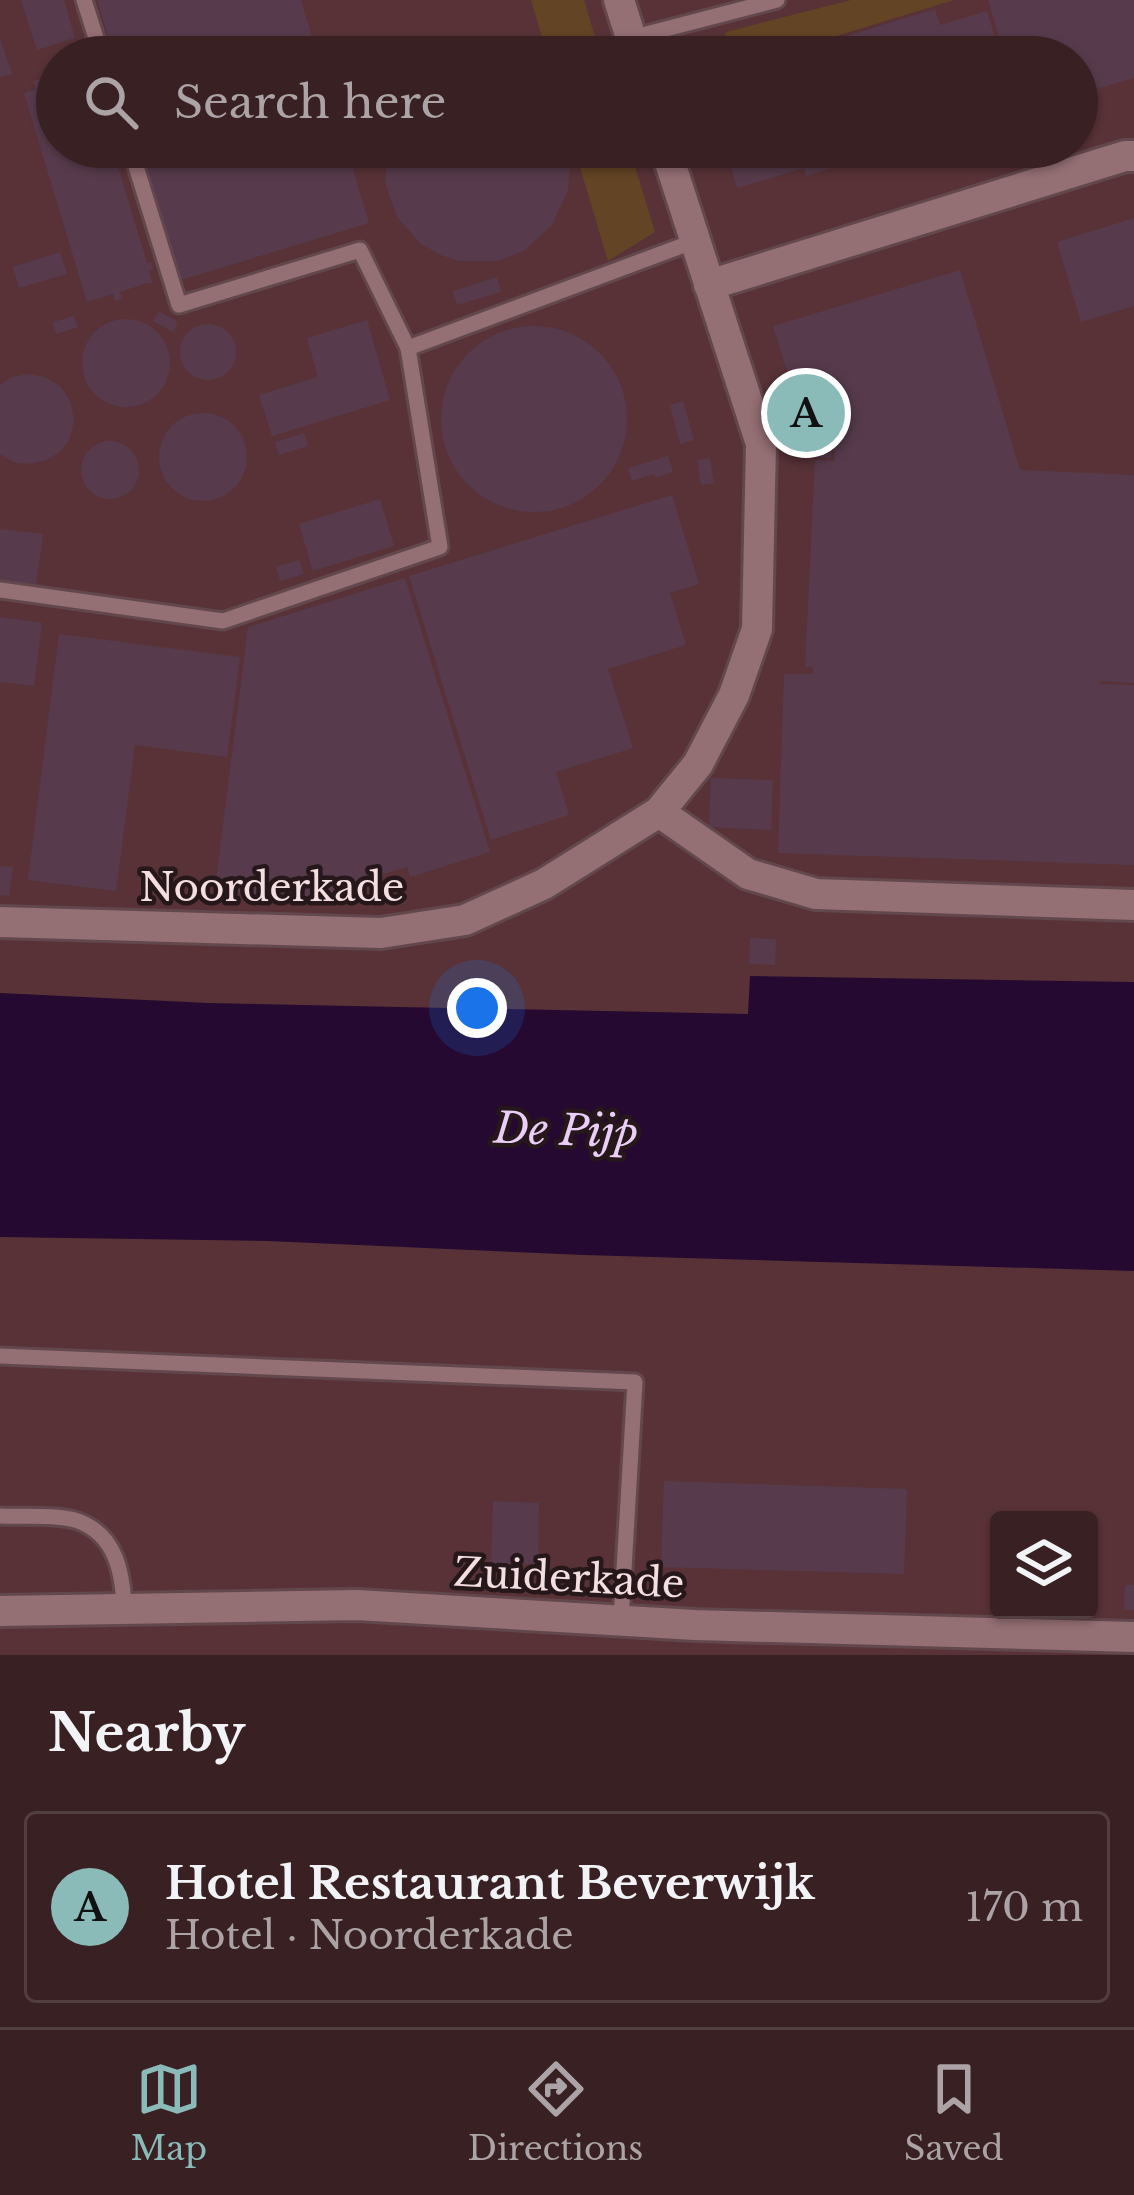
<!DOCTYPE html>
<meta charset="utf-8">
<style>
:root{--surface:#382023;--page:#3f282b;--text:#f1f3f6;--muted:#aba3a6;--line:#523e41;--accent:#8bbbb9}
body{margin:0;font-family:"Libre Baskerville",serif;background:var(--page);color:var(--text)}
.controls{position:absolute;right:36px;bottom:36px;display:grid;overflow:hidden;border-radius:12px;box-shadow:0 3px 9px #0004}
.controls button{width:108px;height:108px;display:grid;place-items:center;padding:0;border:0;border-bottom:3px solid var(--line);background:var(--surface);color:var(--text);font:60px sans-serif}
.you{position:absolute;left:477px;top:1008px;width:42px;height:42px;margin:-30px;border:9px solid #fff;border-radius:50%;background:#1a73e8;box-shadow:0 0 0 18px #1a73e833}
.badge{display:grid;place-items:center;width:78px;height:78px;border-radius:50%;background:var(--accent);color:#111;font-size:39px;font-weight:700}
.pin{position:absolute;translate:-50% -50%;border:6px solid #fff;box-shadow:0 3px 12px #0006}
.list{margin:0;padding:0;list-style:none}
h2{display:flex;justify-content:space-between;align-items:center;height:156px;margin:0;padding:0 48px;font-size:51px}
h2 small{font-size:39px;font-weight:400;color:var(--muted)}
.list li{display:grid;grid-template-columns:78px 1fr auto;gap:36px;align-items:center;box-sizing:border-box;height:192px;margin:0 24px 24px;padding:0 24px;border:3px solid var(--line);border-radius:12px}
.list b{display:block;font-size:45px;white-space:nowrap}
.list p{margin:0;font-size:39px;white-space:nowrap;color:var(--muted)}
.list em{font-size:39px;font-style:normal;color:var(--muted)}
.icon{flex:none;width:66px;height:66px;fill:none;stroke:currentColor;stroke-width:2;stroke-linecap:round;stroke-linejoin:round}
.map{position:relative;flex:none;width:1134px;height:1655px;overflow:hidden}
.search{position:absolute;background:var(--surface);box-shadow:0 3px 9px #0004;left:36px;right:36px;top:36px;height:132px;display:flex;align-items:center;gap:30px;box-sizing:border-box;padding:0 42px;border-radius:66px;color:var(--muted);font-size:45px}
.sheet{height:372px;background:var(--surface)}
nav{display:flex;justify-content:space-around;align-items:center;box-sizing:border-box;height:168px;border-top:3px solid var(--line);background:var(--surface);font-size:33px;color:var(--muted)}
nav a{display:grid;justify-items:center;gap:6px}
nav .on{color:var(--accent)}
.map>svg:first-child{display:block}
.built{fill:#583237;fill-rule:evenodd}
.green{fill:#634424}
.water{fill:#250930}
.building{fill:#573b4c}
.lines{fill:none;stroke-linecap:round;stroke-linejoin:round}
.service-casing{stroke:#62474c;stroke-width:21}
.minor-casing{stroke:#62474c;stroke-width:36}
.service{stroke:#946f74;stroke-width:15}
.minor{stroke:#946f74;stroke-width:30}
.labels{text-anchor:middle;dominant-baseline:central;stroke-width:9;stroke-linejoin:round;paint-order:stroke}
.street-label{font-size:39px;fill:#f4dee1;stroke:#26181a}
.water-label{font-size:42px;font-style:italic;fill:#eacef8;stroke:#26181a}
</style>
<div class="map">
<svg width="1134" height="1655" viewBox="0 0 1134 1655">
<rect width="100%" height="100%" fill="#4a2a2f"/>
<path class="built" d="M 0,0 L 1134,0 L 1134,1655 L 0,1655 ZM 57,57 L 1077,57 L 1077,147 L 57,147 ZM 999,1520 L 1089,1520 L 1089,1610 L 999,1610 Z"/>
<g class="green">
<path d="M 531,0 L 584,0 L 601,57 L 548,57 Z"/>
<path d="M 851,0 L 954,0 L 768,57 L 682,57 L 687,51 L 725,41 L 726,32 Z"/>
<path d="M 574,147 L 629,147 L 655,232 L 608,261 Z"/>
</g>
<path class="water" d="M 750,976 L 1134,982 L 1134,1271 L 584,1255 L 268,1241 L 0,1237 L 0,993 L 208,1003 L 748,1014 Z"/>
<g class="building">
<path d="M 21,0 L 64,0 L 75,38 L 37,50 Z"/>
<path d="M 97,0 L 301,0 L 318,57 L 114,57 Z"/>
<path d="M 988,0 L 1134,0 L 1134,78 L 1077,95 L 1077,57 L 1005,57 Z"/>
<path d="M 935,9 L 940,25 L 987,11 L 1001,57 L 778,57 Z"/>
<path d="M 0,39 L 12,74 L 0,77 Z"/>
<path d="M 41,79 L 44,87 L 57,83 L 57,147 L 112,147 L 147,263 L 151,262 L 153,269 L 149,271 L 153,284 L 147,283 L 120,292 L 122,299 L 115,301 L 113,294 L 87,302 L 24,93 L 36,89 L 33,81 Z"/>
<path d="M 141,147 L 346,147 L 369,223 L 181,280 L 159,206 L 156,207 L 154,202 L 157,201 Z"/>
<path d="M 388,147 L 568,147 L 570,162 L 568,191 L 551,226 L 525,250 L 498,261 L 459,261 L 441,255 L 421,244 L 397,217 L 385,182 Z"/>
<path d="M 719,147 L 898,147 L 898,148 L 806,176 L 804,168 L 737,188 L 728,157 L 723,159 Z"/>
<path d="M 1134,218 L 1134,306 L 1081,322 L 1057,242 Z"/>
<path d="M 60,252 L 67,274 L 19,288 L 13,267 Z"/>
<path d="M 960,270 L 1020,470 L 1134,475 L 1134,683 L 1099,681 L 1100,684 L 1134,685 L 1134,865 L 778,853 L 784,674 L 813,674 L 813,667 L 805,667 L 815,460 L 834,461 L 835,445 L 832,445 L 831,458 L 815,457 L 816,444 L 810,443 L 807,436 L 773,326 Z"/>
<path d="M 497,277 L 501,292 L 457,305 L 453,291 Z"/>
<path d="M 159,311 L 178,322 L 173,332 L 153,321 Z"/>
<path d="M 74,316 L 78,327 L 56,334 L 53,322 Z"/>
<circle cx="126" cy="363" r="44"/>
<path d="M 367,320 L 390,400 L 272,436 L 259,395 L 318,377 L 307,338 Z"/>
<circle cx="208" cy="352" r="28"/>
<circle cx="534" cy="419" r="93"/>
<path d="M 28,374 L 45,377 L 61,387 L 71,403 L 74,421 L 70,438 L 61,451 L 47,460 L 29,464 L 14,462 L 0,454 L 0,385 L 12,377 Z"/>
<path d="M 683,401 L 694,440 L 680,444 L 670,405 Z"/>
<circle cx="203" cy="457" r="44"/>
<path d="M 304,433 L 308,446 L 279,455 L 275,442 Z"/>
<circle cx="110" cy="470" r="29"/>
<path d="M 668,456 L 673,472 L 655,478 L 654,474 L 632,481 L 628,468 Z"/>
<path d="M 710,458 L 714,483 L 701,485 L 697,460 Z"/>
<path d="M 672,495 L 699,584 L 670,593 L 686,645 L 608,669 L 633,748 L 556,772 L 569,815 L 491,840 L 409,576 Z"/>
<path d="M 380,499 L 394,546 L 313,571 L 299,524 Z"/>
<path d="M 0,529 L 43,534 L 36,585 L 0,580 Z"/>
<path d="M 299,560 L 304,574 L 280,581 L 276,567 Z"/>
<path d="M 405,578 L 490,852 L 410,877 L 407,867 L 354,883 L 351,901 L 299,895 L 298,900 L 215,889 L 248,627 Z"/>
<path d="M 0,617 L 42,623 L 34,686 L 0,682 Z"/>
<path d="M 59,634 L 240,657 L 227,757 L 135,745 L 116,891 L 28,880 Z"/>
<path d="M 711,778 L 773,780 L 771,830 L 709,827 Z"/>
<path d="M 0,866 L 13,867 L 9,896 L 0,895 Z"/>
<path d="M 750,938 L 776,939 L 775,965 L 749,964 Z"/>
<path d="M 664,1481 L 907,1489 L 904,1574 L 661,1567 Z"/>
<path d="M 493,1501 L 539,1503 L 538,1564 L 491,1563 Z"/>
<path d="M 1125,1585 L 1134,1585 L 1134,1610 L 1124,1610 Z"/>
</g>
<g class="lines">
<g class="service-casing">
<g id="service">
<path d="M 84,0 L 102,57"/>
<path d="M 631,38 L 777,0"/>
<path d="M 130,147 L 179,305 L 360,250 L 408,348 L 695,241"/>
<path d="M 0,590 L 223,621 L 440,547 L 408,348"/>
<path d="M 0,1356 L 635,1382 L 621,1620"/>
<path d="M 0,1516 C 21,1517 59,1514 78,1521 C 116,1535 123,1573 124,1609"/>
</g>
</g>
<g class="minor-casing">
<g id="minor">
<path d="M 619,0 L 637,57"/>
<path d="M 709,285 L 1125,156 L 1134,156"/>
<path d="M 659,812 L 748,874 L 816,894 L 1134,905"/>
<path d="M 0,922 L 381,933 L 465,920 L 544,884 L 659,812 L 698,764 L 734,695 L 757,629 L 761,444 L 665,147"/>
<path d="M 0,1611 L 357,1605 L 695,1625 L 1134,1637"/>
</g>
</g>
<use href="#service" class="service"/>
<use href="#minor" class="minor"/>
</g>
<g class="labels">
<g class="street-label">
<text x="272" y="887">Noorderkade</text>
<text transform="translate(569 1578) rotate(3)">Zuiderkade</text>
</g>
<g class="water-label">
<text transform="translate(566 1130) rotate(2)">De Pijp</text>
</g>
</g>
</svg>
<div class="controls">
<button><svg class="icon" aria-label="layers" viewBox="0 0 24 24"><path d="M12 4l9 5-9 5-9-5zM3 14l9 5 9-5"/></svg></button>
</div>
<div class="you"></div>
<div class="pin badge" style="left:806px;top:413px">A</div>
<div class="search"><svg class="icon" aria-label="search" viewBox="0 0 24 24"><circle cx="10" cy="10" r="6"/><path d="M15 15l6 6"/></svg>Search here</div>
</div>
<section class="sheet">
<h2>Nearby<small></small></h2>
<ul class="list">
<li><span class="badge">A</span><div><b>Hotel Restaurant Beverwijk</b><p>Hotel · Noorderkade</p></div><em>170 m</em></li>
</ul>
</section>
<nav>
<a class="on"><svg class="icon" aria-label="map" viewBox="0 0 24 24"><path d="M3 6l6-2 6 2 6-2v14l-6 2-6-2-6 2zM9 4v14M15 6v14"/></svg>Map</a>
<a><svg class="icon" aria-label="directions" viewBox="0 0 24 24"><path d="M12 3l9 9-9 9-9-9zM9 14v-3h6M13 9l2 2-2 2"/></svg>Directions</a>
<a><svg class="icon" aria-label="saved" viewBox="0 0 24 24"><path d="M7 4h10v16l-5-4-5 4z"/></svg>Saved</a>
</nav>
